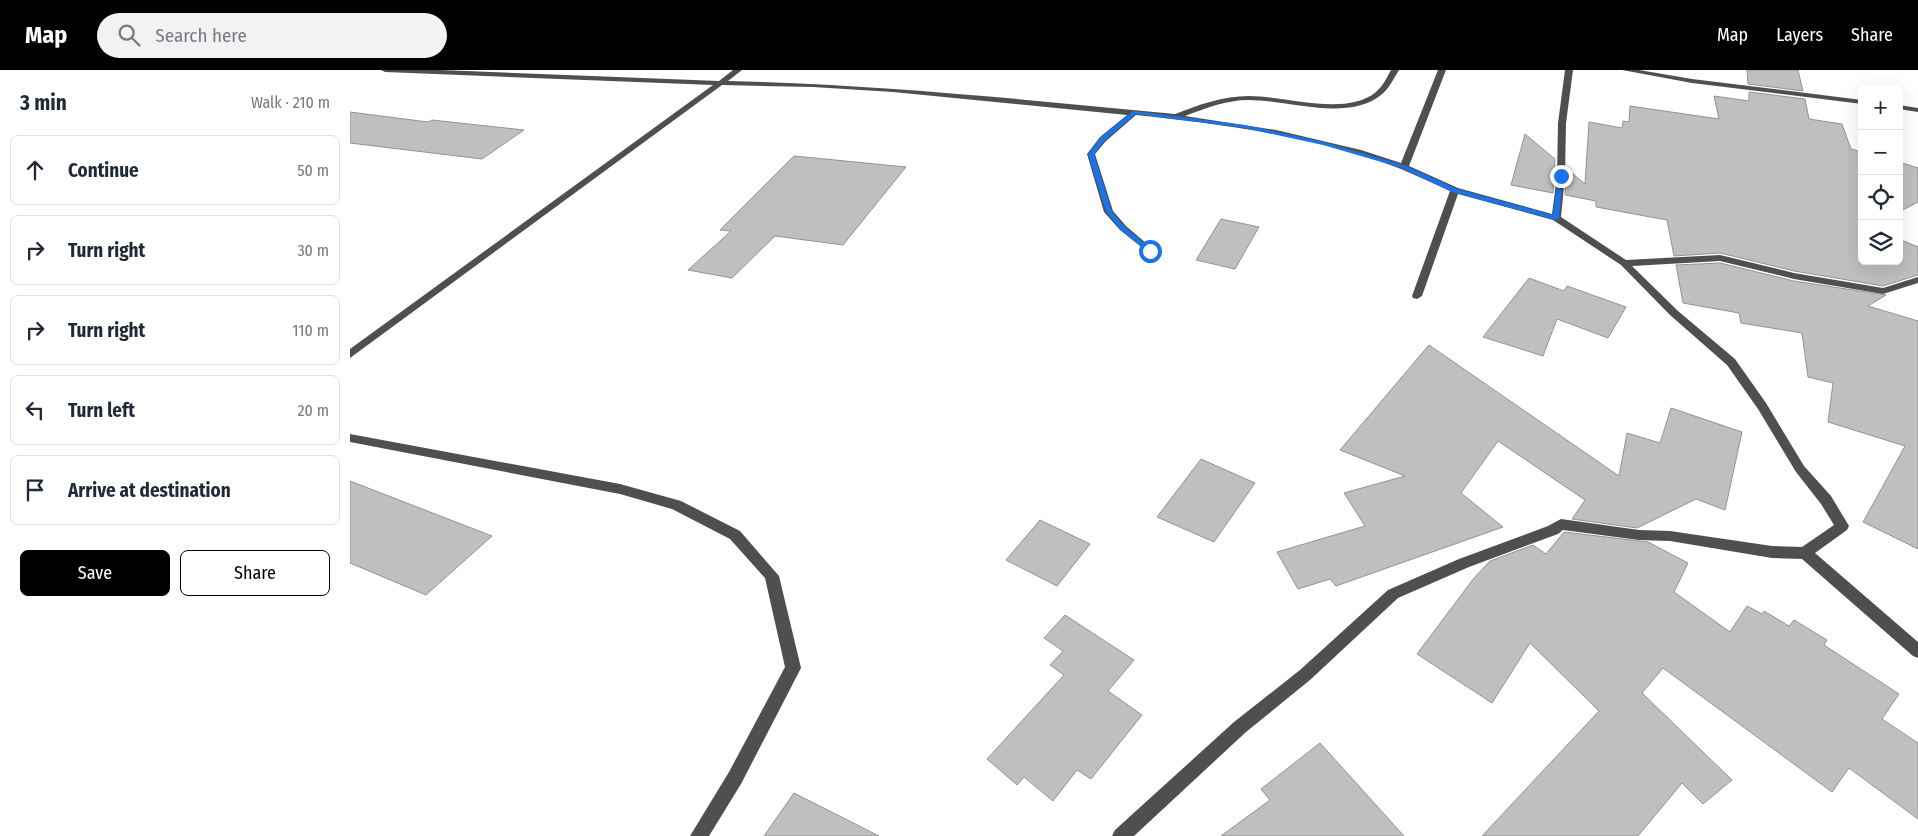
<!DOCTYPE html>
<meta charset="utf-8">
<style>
:root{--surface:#fff;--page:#f2f2f3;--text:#1f2937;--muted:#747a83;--line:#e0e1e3;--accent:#000}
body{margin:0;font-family:"Fira Sans Condensed",sans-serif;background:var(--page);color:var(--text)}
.controls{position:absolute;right:15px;top:15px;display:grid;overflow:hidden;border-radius:8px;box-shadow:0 5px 20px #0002}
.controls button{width:45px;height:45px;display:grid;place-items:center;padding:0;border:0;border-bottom:1px solid var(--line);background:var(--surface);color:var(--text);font:25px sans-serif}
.stop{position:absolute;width:15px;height:15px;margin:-11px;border:4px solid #1a73e8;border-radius:50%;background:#fff}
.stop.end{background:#1a73e8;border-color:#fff;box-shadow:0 1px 5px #0008}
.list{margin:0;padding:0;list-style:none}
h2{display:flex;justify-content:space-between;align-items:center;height:65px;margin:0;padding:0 20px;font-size:21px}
h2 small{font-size:16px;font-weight:400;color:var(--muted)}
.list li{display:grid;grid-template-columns:32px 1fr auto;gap:15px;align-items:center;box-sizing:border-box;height:70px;margin:0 10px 10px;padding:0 10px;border:1px solid var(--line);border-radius:8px}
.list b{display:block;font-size:19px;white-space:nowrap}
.list em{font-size:16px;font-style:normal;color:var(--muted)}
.actions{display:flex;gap:10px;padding:15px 20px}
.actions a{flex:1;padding:11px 0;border:1px solid var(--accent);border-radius:8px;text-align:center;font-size:18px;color:var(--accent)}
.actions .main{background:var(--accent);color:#fff}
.icon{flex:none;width:28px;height:28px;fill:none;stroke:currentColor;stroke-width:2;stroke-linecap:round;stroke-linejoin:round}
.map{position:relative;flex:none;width:1568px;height:766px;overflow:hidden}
header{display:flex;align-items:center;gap:30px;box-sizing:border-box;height:70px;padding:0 25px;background:var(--accent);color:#fff}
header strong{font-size:24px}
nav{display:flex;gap:28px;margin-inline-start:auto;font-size:18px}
.search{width:350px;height:45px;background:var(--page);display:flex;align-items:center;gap:12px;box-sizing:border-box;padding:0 18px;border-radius:28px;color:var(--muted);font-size:19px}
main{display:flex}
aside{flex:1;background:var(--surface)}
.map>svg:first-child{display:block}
.building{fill:#bfbfbf;stroke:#939393}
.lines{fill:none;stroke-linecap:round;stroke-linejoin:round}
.minor{fill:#4f4f4f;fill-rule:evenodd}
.route{fill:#1a73e8}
</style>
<header>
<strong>Map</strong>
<div class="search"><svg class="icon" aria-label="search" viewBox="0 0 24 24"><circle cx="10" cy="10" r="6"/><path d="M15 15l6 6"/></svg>Search here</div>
<nav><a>Map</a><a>Layers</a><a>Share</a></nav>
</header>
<main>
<aside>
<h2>3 min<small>Walk · 210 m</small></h2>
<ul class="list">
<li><svg class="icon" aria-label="ahead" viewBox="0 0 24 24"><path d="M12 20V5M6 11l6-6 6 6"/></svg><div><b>Continue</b></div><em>50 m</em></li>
<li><svg class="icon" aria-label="right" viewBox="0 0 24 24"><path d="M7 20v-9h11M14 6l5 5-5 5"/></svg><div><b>Turn right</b></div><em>30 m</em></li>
<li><svg class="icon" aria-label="right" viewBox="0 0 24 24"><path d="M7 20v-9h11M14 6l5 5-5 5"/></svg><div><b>Turn right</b></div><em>110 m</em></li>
<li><svg class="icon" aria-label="left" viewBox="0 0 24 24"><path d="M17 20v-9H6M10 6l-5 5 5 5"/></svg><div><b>Turn left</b></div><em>20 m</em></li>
<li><svg class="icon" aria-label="arrive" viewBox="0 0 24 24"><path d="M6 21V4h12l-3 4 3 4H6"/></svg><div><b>Arrive at destination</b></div></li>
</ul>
<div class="actions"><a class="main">Save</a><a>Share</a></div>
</aside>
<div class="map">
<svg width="1568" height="766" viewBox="0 0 1568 766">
<rect width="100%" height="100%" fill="#fff"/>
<g class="building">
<path d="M 1397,0 L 1448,0 L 1453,21 L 1398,14 Z"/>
<path d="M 1399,22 L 1455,29 L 1459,49 L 1492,54 L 1501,79 L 1512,82 L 1512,191 L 1549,191 L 1549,169 L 1568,177 L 1568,205 L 1533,216 L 1444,201 L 1370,183 L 1324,186 L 1317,150 L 1246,137 L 1246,131 L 1215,125 L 1217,99 L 1235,114 L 1239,52 L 1272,58 L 1273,51 L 1279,52 L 1280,36 L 1369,49 L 1364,26 L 1399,31 Z"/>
<path d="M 0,42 L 78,52 L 82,50 L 174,60 L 132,89 L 0,73 Z"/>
<path d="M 1175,64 L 1205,89 L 1203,123 L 1161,115 Z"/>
<path d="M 444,86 L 556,97 L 493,175 L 425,166 L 382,208 L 338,200 L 381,161 L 370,160 Z"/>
<path d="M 1549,92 L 1568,98 L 1568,132 L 1549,142 Z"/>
<path d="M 871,149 L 909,157 L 885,199 L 846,190 Z"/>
<path d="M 1370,193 L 1444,211 L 1536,225 L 1518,236 L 1568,251 L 1568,479 L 1513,452 L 1555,376 L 1478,352 L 1483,313 L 1458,307 L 1452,263 L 1391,253 L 1389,243 L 1333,233 L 1326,195 Z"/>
<path d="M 1179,208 L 1214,221 L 1217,216 L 1276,237 L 1258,268 L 1207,249 L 1193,286 L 1133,267 Z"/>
<path d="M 1079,275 L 1269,406 L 1277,363 L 1310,373 L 1321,338 L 1392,362 L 1375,440 L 1346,429 L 1287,458 L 1222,449 L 1235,430 L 1148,371 L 1111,423 L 1153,457 L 986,516 L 980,509 L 948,519 L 927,482 L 1015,456 L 994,423 L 1055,406 L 990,380 Z"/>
<path d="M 851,389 L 905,413 L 864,472 L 807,447 Z"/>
<path d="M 0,411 L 142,466 L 76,525 L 0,493 Z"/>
<path d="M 690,450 L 740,474 L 707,516 L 656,490 Z"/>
<path d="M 1214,462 L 1298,472 L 1338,493 L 1324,522 L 1380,562 L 1397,536 L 1412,544 L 1414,541 L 1439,556 L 1444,550 L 1477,570 L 1474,575 L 1549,624 L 1532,649 L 1568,673 L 1568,749 L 1499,698 L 1482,722 L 1313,598 L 1292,623 L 1382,710 L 1353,734 L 1332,713 L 1288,766 L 1132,766 L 1249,641 L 1180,573 L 1142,633 L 1067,584 L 1124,508 L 1140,491 L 1183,475 L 1196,484 Z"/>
<path d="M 715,545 L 784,590 L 758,621 L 792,645 L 741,709 L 727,700 L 703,731 L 674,707 L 667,715 L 637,689 L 714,605 L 700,595 L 713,581 L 694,568 Z"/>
<path d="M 970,673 L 1054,766 L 871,766 L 920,730 L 911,719 Z"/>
<path d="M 444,723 L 529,766 L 414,766 Z"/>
</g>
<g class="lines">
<g class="minor">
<path d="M 31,0 L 91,0 L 369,11 L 383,0 L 392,0 L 378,11 C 528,14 677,30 825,44 C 848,35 873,26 899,26 C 935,26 996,47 1026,22 C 1033,16 1037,7 1041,0 L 1049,0 C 1044,8 1039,19 1031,25 C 998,52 937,30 899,30 C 876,30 856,38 835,46 L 926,60 L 1011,80 L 1051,93 L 1088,0 L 1096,0 L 1059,96 L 1108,118 L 1202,144 L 1207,106 L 1208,53 L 1215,0 L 1223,0 L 1216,53 L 1215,106 L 1211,147 L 1276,190 L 1370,185 L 1444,203 L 1533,218 L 1568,207 L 1568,213 L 1533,224 L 1444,209 L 1370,191 L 1282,196 L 1328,241 L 1385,289 L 1416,333 L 1454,396 L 1481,426 L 1499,456 L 1497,460 L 1465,483 L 1568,572 L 1568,588 L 1563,586 L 1452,489 L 1422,488 L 1320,471 L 1289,470 L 1213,460 L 1208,464 L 1119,497 L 1048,528 L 960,610 L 896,662 L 784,766 L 762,766 L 765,760 L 884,652 L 950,600 L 1038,520 L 1109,489 L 1198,456 L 1211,449 L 1289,460 L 1320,461 L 1422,476 L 1452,477 L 1484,455 L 1471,434 L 1446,402 L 1408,339 L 1377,295 L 1320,245 L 1271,195 L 1203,150 L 1108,124 L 1072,226 L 1067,229 L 1063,228 L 1062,226 L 1100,121 C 1084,114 1068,106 1051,99 C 970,67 872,54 786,45 L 756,71 L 745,84 L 763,141 L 776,156 L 803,179 L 805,181 L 800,184 L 770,160 L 754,142 L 737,84 L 750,67 L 777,45 L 543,22 L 463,17 L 372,15 L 0,288 L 0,279 L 363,15 L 35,2 Z"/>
<path d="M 1272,0 L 1289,0 L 1342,9 L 1512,30 L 1512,34 L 1342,13 Z"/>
<path d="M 1549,35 L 1568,38 L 1568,42 L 1549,39 Z"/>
<path d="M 0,364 L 270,414 L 331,431 L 390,461 L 429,506 L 451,598 L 391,714 L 359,766 L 340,766 L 379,702 L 435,597 L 415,508 L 380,469 L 322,439 L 270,424 L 0,372 Z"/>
</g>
</g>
<path class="route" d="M 783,41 L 895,55 L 974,72 L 1056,96 L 1107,119 L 1203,145 L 1208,106 L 1213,105 L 1209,148 L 1206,150 L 1102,122 L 1052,98 L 973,75 L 895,58 L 786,44 L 755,70 L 744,84 L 762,142 L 775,157 L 803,181 L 798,182 L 771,160 L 756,142 L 738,84 L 751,67 Z"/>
</svg>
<div class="controls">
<button>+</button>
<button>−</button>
<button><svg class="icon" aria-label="locate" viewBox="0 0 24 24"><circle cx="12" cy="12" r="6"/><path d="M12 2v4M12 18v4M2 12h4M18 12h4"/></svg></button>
<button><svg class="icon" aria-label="layers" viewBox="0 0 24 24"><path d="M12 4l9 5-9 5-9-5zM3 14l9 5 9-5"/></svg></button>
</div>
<div class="stop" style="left:800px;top:181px"></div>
<div class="stop end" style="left:1211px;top:106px"></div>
</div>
</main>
